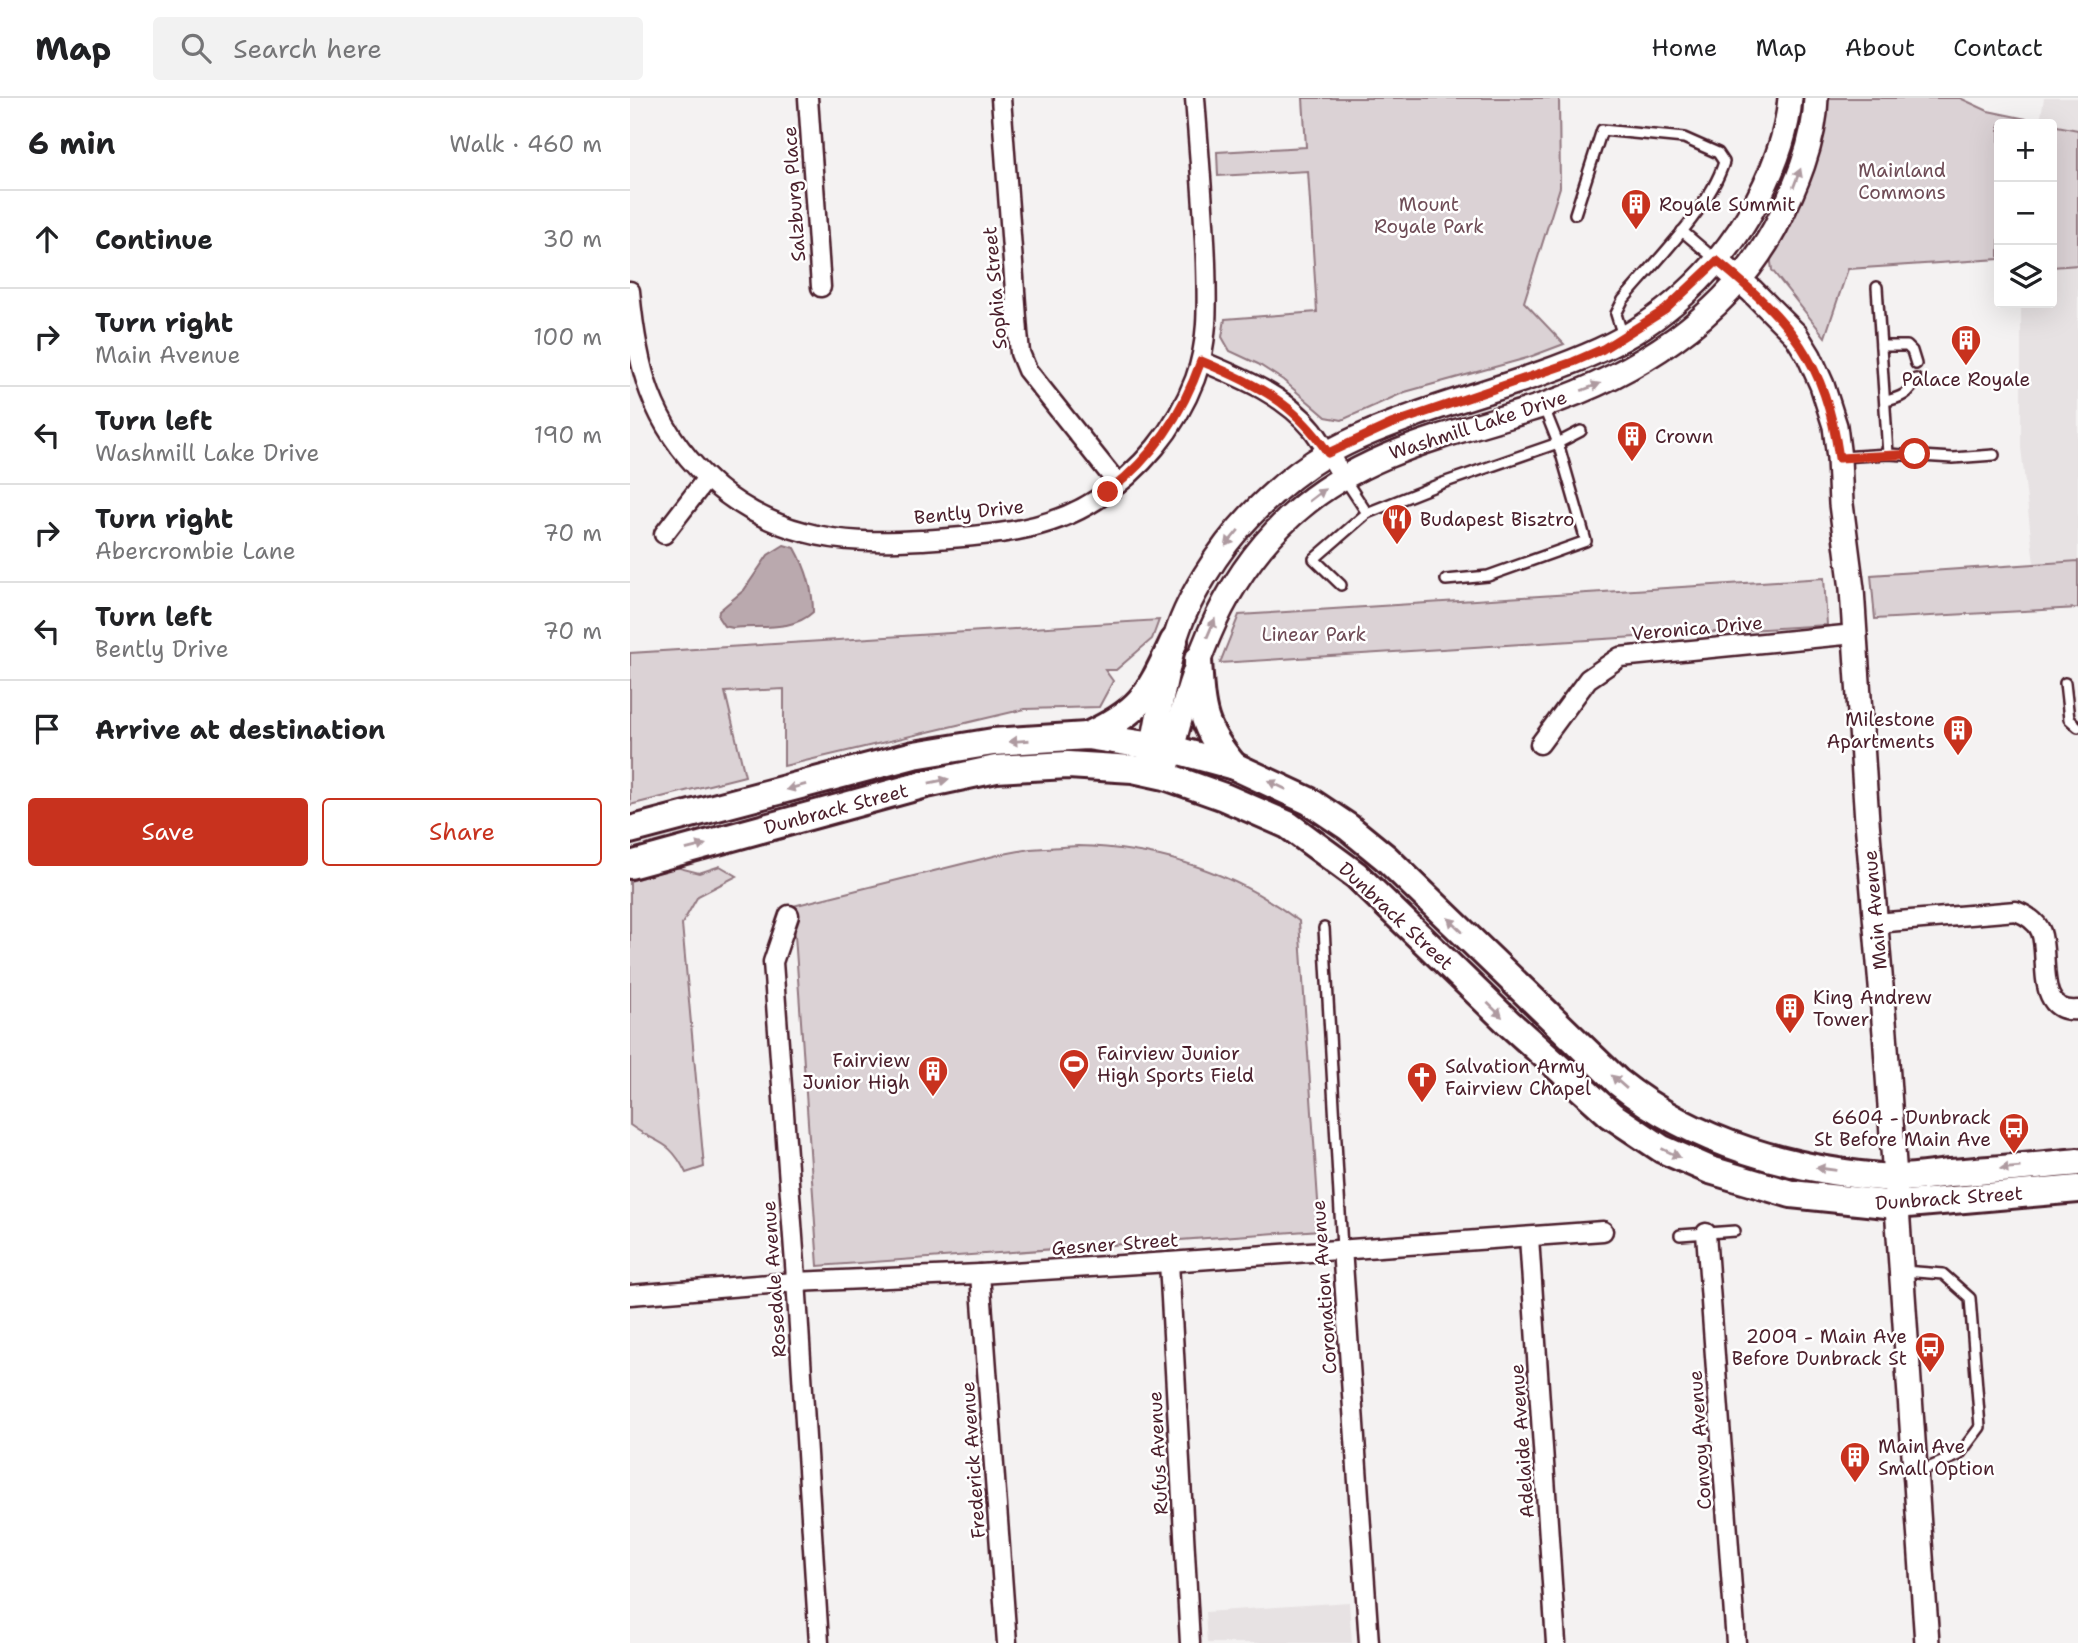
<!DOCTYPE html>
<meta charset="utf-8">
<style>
:root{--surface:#fff;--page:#f2f2f2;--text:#202124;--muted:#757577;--line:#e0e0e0;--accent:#c8321e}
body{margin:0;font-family:"Shantell Sans",sans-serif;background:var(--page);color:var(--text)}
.controls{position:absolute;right:21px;top:21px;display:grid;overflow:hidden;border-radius:7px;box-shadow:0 7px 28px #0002}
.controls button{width:63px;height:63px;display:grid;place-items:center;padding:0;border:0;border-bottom:2px solid var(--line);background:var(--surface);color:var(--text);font:35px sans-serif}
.stop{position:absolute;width:21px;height:21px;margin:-16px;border:5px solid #c8321e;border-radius:50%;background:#fff}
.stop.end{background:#c8321e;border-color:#fff;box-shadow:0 2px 7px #0008}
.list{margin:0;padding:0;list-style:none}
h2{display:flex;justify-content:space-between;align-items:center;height:91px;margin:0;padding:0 28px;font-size:30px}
h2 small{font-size:23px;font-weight:400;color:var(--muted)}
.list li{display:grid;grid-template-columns:46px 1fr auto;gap:21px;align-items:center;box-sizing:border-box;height:98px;padding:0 28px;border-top:2px solid var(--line)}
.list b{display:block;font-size:26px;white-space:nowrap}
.list p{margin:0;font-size:23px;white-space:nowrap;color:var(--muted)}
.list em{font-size:23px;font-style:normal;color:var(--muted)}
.actions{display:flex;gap:14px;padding:21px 28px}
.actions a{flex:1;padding:16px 0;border:2px solid var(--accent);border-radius:7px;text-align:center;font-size:24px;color:var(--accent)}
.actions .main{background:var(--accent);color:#fff}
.icon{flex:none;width:38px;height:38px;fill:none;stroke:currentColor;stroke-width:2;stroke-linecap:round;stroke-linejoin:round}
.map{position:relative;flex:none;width:1448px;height:1545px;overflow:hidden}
header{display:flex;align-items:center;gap:42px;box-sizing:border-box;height:98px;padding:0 35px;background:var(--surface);border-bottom:2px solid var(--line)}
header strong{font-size:33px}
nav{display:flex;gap:38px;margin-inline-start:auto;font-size:24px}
.search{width:490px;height:63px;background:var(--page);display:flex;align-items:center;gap:18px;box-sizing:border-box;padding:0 24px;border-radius:7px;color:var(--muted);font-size:26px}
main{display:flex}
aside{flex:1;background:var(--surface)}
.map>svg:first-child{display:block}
.built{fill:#e7e2e3}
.green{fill:#dbd2d5;stroke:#927880;stroke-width:2}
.water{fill:#baa9ae;stroke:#8d727a;stroke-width:2}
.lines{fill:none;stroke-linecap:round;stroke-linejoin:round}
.service-casing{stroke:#4a1f2b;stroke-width:14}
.minor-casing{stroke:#4a1f2b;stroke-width:23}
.tertiary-casing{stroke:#4a1f2b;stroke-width:28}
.secondary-casing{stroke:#4a1f2b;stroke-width:32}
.service{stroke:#fff;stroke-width:9}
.minor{stroke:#fff;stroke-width:18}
.tertiary{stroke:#fff;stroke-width:23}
.secondary{stroke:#fff;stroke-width:26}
.oneway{fill:#ae9aa0}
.route{stroke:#c8321e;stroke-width:9}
.labels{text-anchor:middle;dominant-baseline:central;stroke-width:5;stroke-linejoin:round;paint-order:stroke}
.park-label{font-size:19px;fill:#6e4c56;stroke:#fff}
.street-label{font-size:19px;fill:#4a1f2b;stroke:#fff}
.poi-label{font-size:19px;fill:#4a1f2b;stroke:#fff;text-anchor:start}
</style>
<header>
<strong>Map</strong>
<div class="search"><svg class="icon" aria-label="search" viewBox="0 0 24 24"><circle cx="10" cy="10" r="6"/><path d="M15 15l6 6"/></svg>Search here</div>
<nav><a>Home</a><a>Map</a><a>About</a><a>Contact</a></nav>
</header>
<main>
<aside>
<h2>6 min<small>Walk · 460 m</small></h2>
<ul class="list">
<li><svg class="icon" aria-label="ahead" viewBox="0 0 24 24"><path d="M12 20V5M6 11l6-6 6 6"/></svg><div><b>Continue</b></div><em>30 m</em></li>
<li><svg class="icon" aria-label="right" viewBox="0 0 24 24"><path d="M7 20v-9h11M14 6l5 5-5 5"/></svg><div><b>Turn right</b><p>Main Avenue</p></div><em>100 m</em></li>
<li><svg class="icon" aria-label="left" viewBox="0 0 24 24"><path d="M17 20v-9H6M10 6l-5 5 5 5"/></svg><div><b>Turn left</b><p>Washmill Lake Drive</p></div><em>190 m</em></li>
<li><svg class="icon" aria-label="right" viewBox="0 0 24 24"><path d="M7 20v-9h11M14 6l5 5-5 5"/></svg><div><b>Turn right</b><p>Abercrombie Lane</p></div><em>70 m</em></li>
<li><svg class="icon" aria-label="left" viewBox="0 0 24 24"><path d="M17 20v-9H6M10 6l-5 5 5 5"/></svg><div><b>Turn left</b><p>Bently Drive</p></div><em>70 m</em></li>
<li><svg class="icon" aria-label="arrive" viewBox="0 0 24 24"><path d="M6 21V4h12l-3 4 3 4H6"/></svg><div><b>Arrive at destination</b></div></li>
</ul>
<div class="actions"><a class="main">Save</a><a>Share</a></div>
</aside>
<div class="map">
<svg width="1448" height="1545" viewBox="0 0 1448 1545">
<rect width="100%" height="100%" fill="#f4f2f2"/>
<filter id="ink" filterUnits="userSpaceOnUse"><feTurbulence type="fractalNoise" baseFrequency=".0143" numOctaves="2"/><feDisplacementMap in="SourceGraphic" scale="14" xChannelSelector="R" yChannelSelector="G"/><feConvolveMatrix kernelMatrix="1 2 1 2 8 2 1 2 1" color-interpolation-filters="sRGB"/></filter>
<g filter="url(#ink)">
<g class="built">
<path d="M 1414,0 L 1448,0 L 1448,32 L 1410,24 Z"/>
<path d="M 1448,167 L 1448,463 L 1404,466 L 1391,349 L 1391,205 L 1422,205 L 1422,169 Z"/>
<path d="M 719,1504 L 722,1545 L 577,1545 L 575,1514 Z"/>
</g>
<g class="green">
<path d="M 673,0 L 929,0 L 930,89 L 894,204 L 934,246 L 897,260 L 775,294 L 712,322 L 696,319 L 653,282 L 628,266 L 600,253 L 592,239 L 595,221 L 687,214 L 678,73 L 588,78 L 587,54 L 676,49 Z"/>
<path d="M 1196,0 L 1330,0 L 1358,13 L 1420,26 L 1369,26 L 1369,161 L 1218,171 L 1195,239 L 1142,172 L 1140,157 L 1193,41 Z"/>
<path d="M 1422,27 L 1448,32 L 1448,167 L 1422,169 Z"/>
<path d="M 1448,463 L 1448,510 L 1245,521 L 1241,477 Z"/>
<path d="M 1194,480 L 1197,527 L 590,565 L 609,517 Z"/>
<path d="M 529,522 L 522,541 L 486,572 L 475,572 L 483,583 L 469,609 L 395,611 L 154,668 L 154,591 L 95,594 L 115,678 L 0,707 L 0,555 Z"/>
<path d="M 448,748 C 529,750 604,774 669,823 L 690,1132 L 188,1168 L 163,808 L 368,757 L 400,751 Z"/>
<path d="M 90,768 L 107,778 L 68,798 L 52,826 L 74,1069 L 56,1075 C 39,1040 27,1047 0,1027 L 0,783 L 46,769 L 69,775 Z"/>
</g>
<path class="water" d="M 154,447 L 165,450 C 176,470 183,491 183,514 C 162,534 130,527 103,530 L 94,528 L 88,519 L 89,513 L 114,492 L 138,457 Z"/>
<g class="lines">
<g class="service-casing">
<g id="service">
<path d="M 945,116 L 972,32 L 1054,40 L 1088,55 L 1094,64 C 1080,110 1024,165 993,202 L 986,216 L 993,238"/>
<path d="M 1052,133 L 1086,162"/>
<path d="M 1247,189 L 1258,356"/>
<path d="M 1251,248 L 1277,248 L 1282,253 L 1286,266"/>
<path d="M 1255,303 C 1270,300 1280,296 1286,281"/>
<path d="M 1211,359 L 1258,356 L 1323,360 L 1364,357"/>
<path d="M 714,380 L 737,415 L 810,386 L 928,345 L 914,310"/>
<path d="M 816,482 L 858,478 L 956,443 L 928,345 L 951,333"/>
<path d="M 711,487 L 684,461 L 737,415"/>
<path d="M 1435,585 L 1439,621 L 1448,629"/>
<path d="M 694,830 L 712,1150"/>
<path d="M 1050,1137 L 1105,1133"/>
<path d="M 1273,1173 L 1313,1176 L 1340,1200 L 1350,1329 L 1329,1357 L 1286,1375"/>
</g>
</g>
<g class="minor-casing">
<g id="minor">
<path d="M 178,0 L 191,189"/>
<path d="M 371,0 L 388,234 L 390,255 L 397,272 L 488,386"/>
<path d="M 0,193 C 7,269 20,325 77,380 C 104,406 139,425 174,434 C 213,445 252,444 291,442 C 350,438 414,436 466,402 C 511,373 546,331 565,281 C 579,243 577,205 576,165 C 574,110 569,55 565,0"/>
<path d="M 571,263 C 612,280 654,297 683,332 C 694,347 703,363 713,379"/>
<path d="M 34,436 L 77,380"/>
<path d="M 910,646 L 958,581 L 990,559 L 1225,536"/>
<path d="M 159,817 L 143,864 L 165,1166 L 189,1545"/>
<path d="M 1246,825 L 1386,813 C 1396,817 1407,823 1411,834 C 1420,859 1404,916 1448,912"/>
<path d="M 1076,1135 L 1106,1545"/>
<path d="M 899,1139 L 926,1545"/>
<path d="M 712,1150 L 739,1545"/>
<path d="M 539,1164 L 560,1545"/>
<path d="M 350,1176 L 377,1545"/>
<path d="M 0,1197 L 165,1184 L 350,1176 L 539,1164 L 973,1133"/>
</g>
</g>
<g class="tertiary-casing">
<g id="tertiary">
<path d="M 1087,163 L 1122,193 L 1166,237 L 1179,258 L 1192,287 L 1205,328 L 1209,360 L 1211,406 L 1222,491 L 1237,723 L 1255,935 L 1297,1545"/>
<path d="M 519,664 C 528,625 533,584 544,545 C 555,503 590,449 620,418 C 643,394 669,372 698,355 C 725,339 756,328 785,317 C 847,295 911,279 970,252 C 1030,225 1085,175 1118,119 C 1139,83 1157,42 1160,0"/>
<path d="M 535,678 C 560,580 584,488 662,417 C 732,353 824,336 911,308 C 1005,277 1097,219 1145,130 C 1165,91 1185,45 1186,0"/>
</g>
</g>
<g class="secondary-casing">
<g id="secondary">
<path d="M 568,562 C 571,612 571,629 604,668"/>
<path d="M 457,638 C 513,612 518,597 544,543"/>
<path d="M 0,732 L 284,657 L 363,644 L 457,638 L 542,651 L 604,668 L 679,703 L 718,729 L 756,760 L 988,984 C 1065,1046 1165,1073 1262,1080 C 1281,1081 1301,1077 1320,1075 C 1363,1072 1405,1068 1448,1064"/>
<path d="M 0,767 L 296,686 L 366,671 L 438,667 L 503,671 L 535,678 L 594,699 L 658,727 L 726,777 L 880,926 L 981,1017 L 1032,1051 L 1080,1072 L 1161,1096 L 1266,1107 L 1448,1091"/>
</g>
</g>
<use href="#service" class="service"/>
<use href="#minor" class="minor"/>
<use href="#tertiary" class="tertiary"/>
<use href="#secondary" class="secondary"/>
</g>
<defs><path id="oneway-solid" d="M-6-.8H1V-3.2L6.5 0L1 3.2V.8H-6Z" transform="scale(1.75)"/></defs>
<g class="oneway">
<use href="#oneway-solid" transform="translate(1167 80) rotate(-69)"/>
<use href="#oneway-solid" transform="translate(961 289) rotate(-21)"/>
<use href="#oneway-solid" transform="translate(687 397) rotate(-37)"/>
<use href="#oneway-solid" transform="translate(602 440) rotate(130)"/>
<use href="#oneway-solid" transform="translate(581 530) rotate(-67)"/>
<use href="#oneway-solid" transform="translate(389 643) rotate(176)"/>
<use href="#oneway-solid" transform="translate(309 683) rotate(-12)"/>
<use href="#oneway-solid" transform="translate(647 687) rotate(-154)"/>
<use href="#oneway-solid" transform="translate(166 689) rotate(165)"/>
<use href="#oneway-solid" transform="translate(66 749) rotate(-15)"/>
<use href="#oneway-solid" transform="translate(825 827) rotate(-136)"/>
<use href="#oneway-solid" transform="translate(865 912) rotate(44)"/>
<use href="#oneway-solid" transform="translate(989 984) rotate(-139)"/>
<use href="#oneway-solid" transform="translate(1041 1055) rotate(25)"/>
<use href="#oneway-solid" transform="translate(1380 1070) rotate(175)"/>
<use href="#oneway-solid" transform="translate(1196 1071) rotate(-172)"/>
</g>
</g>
<g class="lines" filter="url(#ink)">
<path class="route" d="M 478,394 C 523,359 552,317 571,263 C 626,286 664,304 698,355 L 761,326 L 943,264 L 973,251 L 1035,212 L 1087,163 C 1161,224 1195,262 1209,360 L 1285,356"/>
</g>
<defs>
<g id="building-pin" transform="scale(1.575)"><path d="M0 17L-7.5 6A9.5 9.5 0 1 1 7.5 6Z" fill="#c8321e" stroke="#fff"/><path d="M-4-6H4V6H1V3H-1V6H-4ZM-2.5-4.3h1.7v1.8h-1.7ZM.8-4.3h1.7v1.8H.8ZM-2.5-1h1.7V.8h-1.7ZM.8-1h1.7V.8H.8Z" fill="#fff"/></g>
<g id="restaurant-pin" transform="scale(1.575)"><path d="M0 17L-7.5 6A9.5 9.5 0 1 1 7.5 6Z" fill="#c8321e" stroke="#fff"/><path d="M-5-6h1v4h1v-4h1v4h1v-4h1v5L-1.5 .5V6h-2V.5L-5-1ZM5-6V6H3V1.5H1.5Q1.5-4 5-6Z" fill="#fff"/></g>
<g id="stadium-pin" transform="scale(1.575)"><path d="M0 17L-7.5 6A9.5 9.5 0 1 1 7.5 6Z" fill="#c8321e" stroke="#fff"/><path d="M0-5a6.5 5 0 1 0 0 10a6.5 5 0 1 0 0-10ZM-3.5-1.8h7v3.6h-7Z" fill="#fff"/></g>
<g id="church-pin" transform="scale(1.575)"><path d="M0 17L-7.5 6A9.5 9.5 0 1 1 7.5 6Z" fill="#c8321e" stroke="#fff"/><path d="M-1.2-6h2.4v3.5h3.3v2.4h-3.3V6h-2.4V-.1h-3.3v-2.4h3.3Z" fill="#fff"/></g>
<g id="bus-pin" transform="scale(1.575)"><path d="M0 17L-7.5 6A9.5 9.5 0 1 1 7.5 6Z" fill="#c8321e" stroke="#fff"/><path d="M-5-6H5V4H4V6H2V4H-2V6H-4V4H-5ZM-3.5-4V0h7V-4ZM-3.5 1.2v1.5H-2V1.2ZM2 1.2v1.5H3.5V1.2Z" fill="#fff"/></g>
</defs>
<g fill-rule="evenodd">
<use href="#building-pin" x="1006" y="106"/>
<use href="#building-pin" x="1336" y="242"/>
<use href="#building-pin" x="1002" y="338"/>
<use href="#restaurant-pin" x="767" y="421"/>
<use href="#building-pin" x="1328" y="632"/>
<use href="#building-pin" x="1160" y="910"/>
<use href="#stadium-pin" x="444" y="966"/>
<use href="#building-pin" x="303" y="973"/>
<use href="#church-pin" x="792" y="979"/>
<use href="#bus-pin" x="1384" y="1030"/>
<use href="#bus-pin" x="1300" y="1249"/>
<use href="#building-pin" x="1225" y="1359"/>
</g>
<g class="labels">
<g class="park-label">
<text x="1272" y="72">Mainland<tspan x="1272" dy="22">Commons</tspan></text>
<text x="799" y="106">Mount<tspan x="799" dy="22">Royale Park</tspan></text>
<text x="684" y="536">Linear Park</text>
</g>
<g class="street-label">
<text transform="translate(164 96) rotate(-94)">Salzburg Place</text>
<text transform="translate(365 190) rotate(-95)">Sophia Street</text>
<text transform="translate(848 327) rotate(-18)">Washmill Lake Drive</text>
<text transform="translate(339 414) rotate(-6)">Bently Drive</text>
<text transform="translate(1067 530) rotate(-5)">Veronica Drive</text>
<text transform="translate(206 711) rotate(-15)">Dunbrack Street</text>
<text transform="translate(1245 812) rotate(-95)">Main Avenue</text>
<text transform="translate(766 818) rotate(43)">Dunbrack Street</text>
<text transform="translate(1319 1100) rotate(-4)">Dunbrack Street</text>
<text transform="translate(485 1146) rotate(-4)">Gesner Street</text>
<text transform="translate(144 1181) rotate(-94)">Rosedale Avenue</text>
<text transform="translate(694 1189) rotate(-94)">Coronation Avenue</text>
<text transform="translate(1070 1342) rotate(-94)">Convoy Avenue</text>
<text transform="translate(892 1343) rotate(-94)">Adelaide Avenue</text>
<text transform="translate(528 1355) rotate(-93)">Rufus Avenue</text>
<text transform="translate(343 1362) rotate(-94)">Frederick Avenue</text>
</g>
<g class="poi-label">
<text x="1029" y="106">Royale Summit</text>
<text x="1336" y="281" text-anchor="middle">Palace Royale</text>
<text x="1025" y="338">Crown</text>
<text x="790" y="421">Budapest Bisztro</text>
<text x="1305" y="621" text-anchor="end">Milestone<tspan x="1305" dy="22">Apartments</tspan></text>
<text x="1183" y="899">King Andrew<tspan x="1183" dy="22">Tower</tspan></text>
<text x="467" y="955">Fairview Junior<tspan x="467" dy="22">High Sports Field</tspan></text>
<text x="280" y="962" text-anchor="end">Fairview<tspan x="280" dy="22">Junior High</tspan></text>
<text x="815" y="968">Salvation Army<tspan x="815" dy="22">Fairview Chapel</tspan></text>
<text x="1361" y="1019" text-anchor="end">6604 - Dunbrack<tspan x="1361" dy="22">St Before Main Ave</tspan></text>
<text x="1277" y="1238" text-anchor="end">2009 - Main Ave<tspan x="1277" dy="22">Before Dunbrack St</tspan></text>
<text x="1248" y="1348">Main Ave<tspan x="1248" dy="22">Small Option</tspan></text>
</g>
</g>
</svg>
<div class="controls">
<button>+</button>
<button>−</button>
<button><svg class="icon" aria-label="layers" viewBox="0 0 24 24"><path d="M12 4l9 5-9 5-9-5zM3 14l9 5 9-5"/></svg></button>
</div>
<div class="stop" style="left:1285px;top:356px"></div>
<div class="stop end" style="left:478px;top:394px"></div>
</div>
</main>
